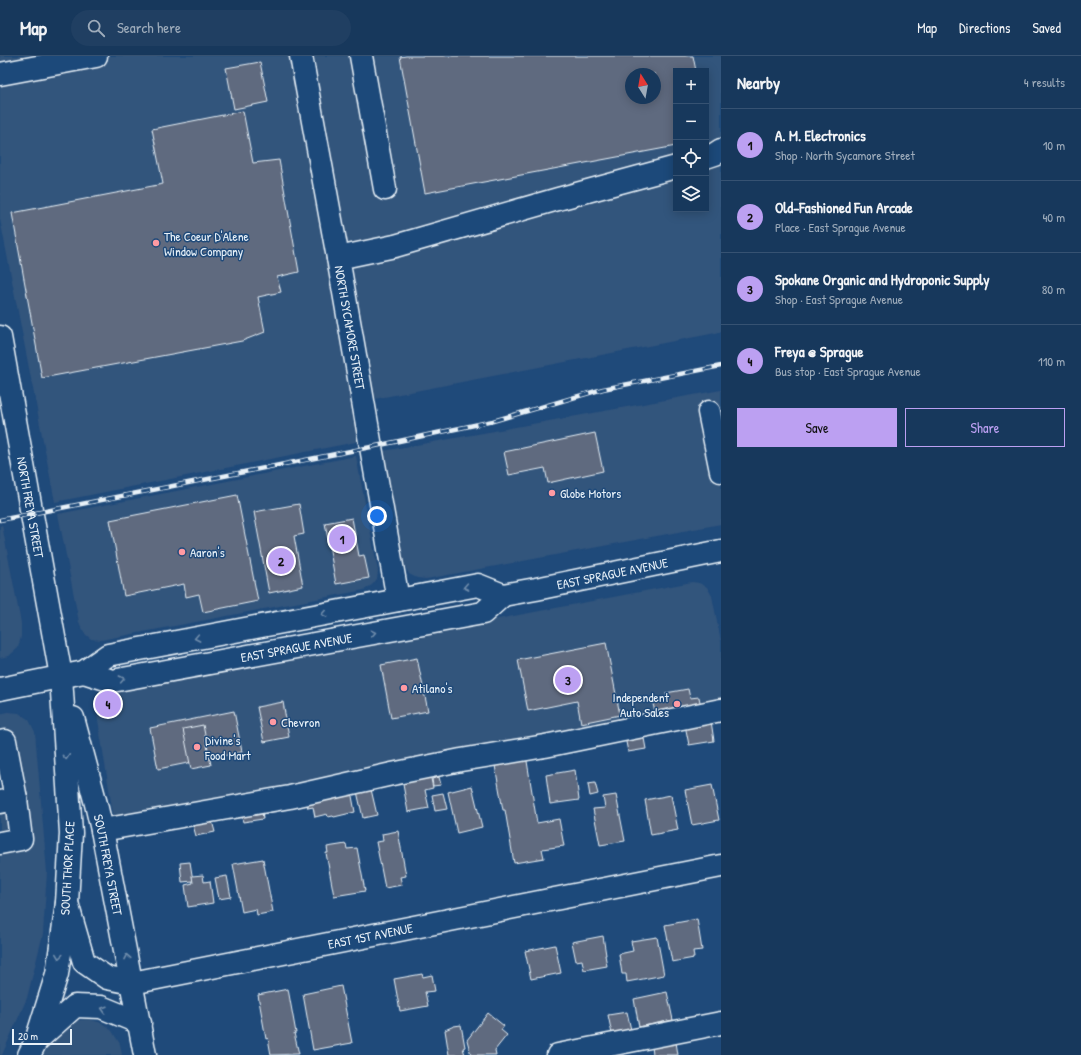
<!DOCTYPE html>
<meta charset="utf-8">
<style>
:root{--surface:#17385c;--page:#203f62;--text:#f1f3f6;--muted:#9eacbb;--line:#365272;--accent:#bca0f2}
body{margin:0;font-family:"Patrick Hand",sans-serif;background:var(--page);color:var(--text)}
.controls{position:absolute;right:12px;top:12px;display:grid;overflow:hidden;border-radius:0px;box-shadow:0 2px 10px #0003}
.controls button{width:36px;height:36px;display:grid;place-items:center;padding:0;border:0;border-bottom:1px solid var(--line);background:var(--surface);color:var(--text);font:20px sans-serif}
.compass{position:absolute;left:625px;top:12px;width:36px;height:36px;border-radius:50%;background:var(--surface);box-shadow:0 2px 10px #0003;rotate:349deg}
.scale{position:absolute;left:12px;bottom:10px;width:60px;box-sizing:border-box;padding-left:4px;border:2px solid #e8f1f8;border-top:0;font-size:11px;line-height:14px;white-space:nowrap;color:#e8f1f8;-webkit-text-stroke:3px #1f4a7a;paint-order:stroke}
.you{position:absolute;left:377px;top:460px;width:14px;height:14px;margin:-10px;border:3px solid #fff;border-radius:50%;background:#1a73e8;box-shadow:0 0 0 6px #1a73e833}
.badge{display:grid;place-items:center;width:26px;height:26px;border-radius:50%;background:var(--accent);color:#111;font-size:13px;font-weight:700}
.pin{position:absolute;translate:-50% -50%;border:2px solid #fff;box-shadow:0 1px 4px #0006}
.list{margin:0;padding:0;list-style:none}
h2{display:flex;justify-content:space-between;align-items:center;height:52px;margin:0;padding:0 16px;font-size:17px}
h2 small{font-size:13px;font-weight:400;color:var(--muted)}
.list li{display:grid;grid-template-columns:26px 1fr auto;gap:12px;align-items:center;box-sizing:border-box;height:72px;padding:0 16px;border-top:1px solid var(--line)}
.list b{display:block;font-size:15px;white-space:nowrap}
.list p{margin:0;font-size:13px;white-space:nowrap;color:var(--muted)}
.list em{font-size:13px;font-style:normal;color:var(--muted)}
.actions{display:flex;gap:8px;padding:12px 16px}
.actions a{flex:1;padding:9px 0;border:1px solid var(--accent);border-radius:0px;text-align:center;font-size:14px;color:var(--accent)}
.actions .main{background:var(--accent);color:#111}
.icon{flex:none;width:22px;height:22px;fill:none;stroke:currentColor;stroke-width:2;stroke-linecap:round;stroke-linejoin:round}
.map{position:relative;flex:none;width:721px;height:999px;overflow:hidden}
header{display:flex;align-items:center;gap:24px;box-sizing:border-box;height:56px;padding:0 20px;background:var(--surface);border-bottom:1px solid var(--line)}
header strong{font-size:19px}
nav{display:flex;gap:22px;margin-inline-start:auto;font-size:14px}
.search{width:280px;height:36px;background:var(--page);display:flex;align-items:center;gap:10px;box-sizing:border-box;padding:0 14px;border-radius:22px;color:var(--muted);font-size:15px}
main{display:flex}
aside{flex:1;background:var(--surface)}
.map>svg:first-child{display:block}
.built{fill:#32547c;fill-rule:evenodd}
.building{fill:#5f6b7f;stroke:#e8f1f8;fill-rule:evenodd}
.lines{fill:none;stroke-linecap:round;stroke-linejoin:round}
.minor-casing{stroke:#e8f1f8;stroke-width:25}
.major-casing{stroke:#e8f1f8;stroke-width:25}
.minor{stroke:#1f4a7a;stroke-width:22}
.major{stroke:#1f4a7a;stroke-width:22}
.rail-casing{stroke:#e8f1f8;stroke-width:4.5}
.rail{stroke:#1f4a7a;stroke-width:3;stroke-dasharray:9;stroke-linecap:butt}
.oneway{stroke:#6f8dac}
.poi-dot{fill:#ff9aa2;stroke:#1f4a7a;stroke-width:1.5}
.labels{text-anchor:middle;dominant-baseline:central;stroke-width:3;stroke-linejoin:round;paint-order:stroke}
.poi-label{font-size:13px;fill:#e8f1f8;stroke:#1f4a7a;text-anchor:start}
.street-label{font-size:13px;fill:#e8f1f8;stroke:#1f4a7a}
</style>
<header>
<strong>Map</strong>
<div class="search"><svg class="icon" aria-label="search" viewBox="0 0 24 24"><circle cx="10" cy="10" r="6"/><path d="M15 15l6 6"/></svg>Search here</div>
<nav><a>Map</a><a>Directions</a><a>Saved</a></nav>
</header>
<main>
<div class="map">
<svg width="721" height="999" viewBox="0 0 721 999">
<rect width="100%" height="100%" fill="#1f4a7a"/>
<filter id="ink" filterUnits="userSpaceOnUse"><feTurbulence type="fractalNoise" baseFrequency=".025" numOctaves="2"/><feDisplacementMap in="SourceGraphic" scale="8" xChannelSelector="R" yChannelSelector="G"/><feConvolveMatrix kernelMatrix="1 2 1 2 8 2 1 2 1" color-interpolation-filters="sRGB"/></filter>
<g filter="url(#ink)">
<g class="built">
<path d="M 0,0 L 721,0 L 721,276 L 374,343 L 381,381 L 55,446 L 0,163 ZM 676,15 L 706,15 L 706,153 L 676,153 ZM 631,18 L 655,18 L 655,42 L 631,42 Z"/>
<path d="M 721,334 L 721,468 L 426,523 L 417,522 L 409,518 L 404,509 L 383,395 Z"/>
<path d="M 356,400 L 378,515 L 377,523 L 372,529 L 364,534 L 101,584 L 91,583 L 84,577 L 79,566 L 58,458 Z"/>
<path d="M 2,469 L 21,567 L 21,581 L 18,592 L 9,600 L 0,602 L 0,470 Z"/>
<path d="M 692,526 L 699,527 L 707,531 L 712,540 L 721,585 L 721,658 L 116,777 L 97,658 L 100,647 L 107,640 L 116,636 Z"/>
<path d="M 8,656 L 19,657 L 29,664 L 35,676 L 47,816 L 43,878 L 27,942 L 2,999 L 0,999 L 0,658 Z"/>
<path d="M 88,963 L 102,967 L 112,975 L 120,988 L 122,999 L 43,999 L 54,978 L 72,965 Z"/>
</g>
<g class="building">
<path d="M 406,0 L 693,0 L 696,15 L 676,15 L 676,90 L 425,137 L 400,1 ZM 631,18 L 655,18 L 655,42 L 631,42 Z"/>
<path d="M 260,6 L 268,46 L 234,53 L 226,12 Z"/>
<path d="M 243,55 L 253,107 L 279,104 L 299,216 L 277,221 L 281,236 L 258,241 L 265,276 L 242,285 L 42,322 L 12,157 L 163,128 L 152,73 Z"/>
<path d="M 595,377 L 603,415 L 548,427 L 545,412 L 509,419 L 504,396 Z"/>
<path d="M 237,439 L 258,545 L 203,556 L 199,538 L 186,541 L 184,528 L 124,540 L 110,464 Z"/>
<path d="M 299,448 L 304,478 L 294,480 L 303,530 L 269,537 L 254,456 Z"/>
<path d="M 352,462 L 359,500 L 364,499 L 369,522 L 336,528 L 325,467 Z"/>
<path d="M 606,587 L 620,659 L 581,667 L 577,645 L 528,655 L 518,604 Z"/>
<path d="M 417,602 L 428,655 L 391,662 L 381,609 Z"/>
<path d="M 688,633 L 690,642 L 699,641 L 701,651 L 656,660 L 652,644 L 667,641 L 666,637 Z"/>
<path d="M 283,646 L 289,681 L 264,686 L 257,651 Z"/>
<path d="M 234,655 L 242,696 L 158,713 L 150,672 Z"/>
<path d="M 711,665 L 714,685 L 689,689 L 685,669 Z"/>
<path d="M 203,669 L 211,709 L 191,713 L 183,673 Z"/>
<path d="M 643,677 L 646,693 L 628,696 L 625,681 Z"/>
<path d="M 526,699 L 537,767 L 559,763 L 564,790 L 542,793 L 544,802 L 514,807 L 505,754 L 503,754 L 494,704 Z"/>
<path d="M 575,714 L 579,744 L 550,748 L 546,719 Z"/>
<path d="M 430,718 L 433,732 L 425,734 L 429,752 L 408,756 L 402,723 Z"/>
<path d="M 439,721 L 441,729 L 433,730 L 432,723 Z"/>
<path d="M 595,727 L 598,738 L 590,740 L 588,728 Z"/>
<path d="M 370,729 L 377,759 L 363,762 L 356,731 Z"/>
<path d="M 712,729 L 719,764 L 692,769 L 685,734 Z"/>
<path d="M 472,730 L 482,771 L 457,777 L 448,736 Z"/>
<path d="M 351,735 L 355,756 L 334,761 L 333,760 L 328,761 L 327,758 L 315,761 L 313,751 L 308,752 L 306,744 Z"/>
<path d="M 443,737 L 447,753 L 435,755 L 432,739 Z"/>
<path d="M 616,739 L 625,785 L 600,789 L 593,753 L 605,752 L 603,741 Z"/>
<path d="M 671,739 L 678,774 L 651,779 L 645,744 Z"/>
<path d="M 261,749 L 263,763 L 243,766 L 240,753 Z"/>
<path d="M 212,765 L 215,776 L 196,780 L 193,769 Z"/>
<path d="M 398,775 L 406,820 L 400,821 L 402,829 L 385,832 L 376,786 L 383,785 L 382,778 Z"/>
<path d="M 346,788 L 347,793 L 357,792 L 365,835 L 334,840 L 326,797 L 328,797 L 327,791 Z"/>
<path d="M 263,803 L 273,856 L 257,859 L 256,853 L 242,856 L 233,808 Z"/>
<path d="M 190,806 L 193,825 L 182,826 L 180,807 Z"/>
<path d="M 203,819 L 204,826 L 210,825 L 213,847 L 188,851 L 185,829 L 193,827 L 192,820 Z"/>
<path d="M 227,820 L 231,841 L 219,843 L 215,822 Z"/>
<path d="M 697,863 L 702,894 L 693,895 L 694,902 L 672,906 L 665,869 Z"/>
<path d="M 603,880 L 606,899 L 605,899 L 607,910 L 584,914 L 582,904 L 576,905 L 572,886 Z"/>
<path d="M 657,881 L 664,919 L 627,926 L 626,918 L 622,918 L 619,898 L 633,895 L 631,885 Z"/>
<path d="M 555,889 L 561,917 L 531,923 L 525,895 Z"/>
<path d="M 422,918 L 423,921 L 432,919 L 435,935 L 425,936 L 428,950 L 400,955 L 394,923 Z"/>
<path d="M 341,930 L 352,987 L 313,994 L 303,938 Z"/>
<path d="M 288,933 L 296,977 L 294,977 L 299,998 L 271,999 L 268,982 L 266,983 L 258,939 Z"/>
<path d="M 667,936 L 673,964 L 639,971 L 634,943 Z"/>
<path d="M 627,956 L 631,974 L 612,978 L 608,959 Z"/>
<path d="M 488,957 L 504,970 L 501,974 L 507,979 L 495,994 L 496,999 L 471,999 L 467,984 Z"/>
<path d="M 461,969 L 465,991 L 463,992 L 465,999 L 449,999 L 445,974 L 454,970 Z"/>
<path d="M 676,986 L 678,999 L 653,999 L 652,990 Z"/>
</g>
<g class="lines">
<g class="minor-casing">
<g id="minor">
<path id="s1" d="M 301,0 L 338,202 L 371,391 L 398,544"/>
<path d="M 361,0 L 385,133"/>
<path d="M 0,18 L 96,0"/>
<path d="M 706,101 L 715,98 L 721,94"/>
<path d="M 338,202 L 395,190 L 558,143 L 676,111"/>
<path d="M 709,356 L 721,415"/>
<path d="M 0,686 L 5,685 L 16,743 L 0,746"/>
<path d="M 102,774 L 290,741 L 392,718 L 461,704 L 545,690 L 721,654"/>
<path d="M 0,787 L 21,783 L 16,743"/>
<path id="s2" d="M 67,847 L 84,906 L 107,922 L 132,927 L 721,810"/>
<path d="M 36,985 L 75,950 L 101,951 L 140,967"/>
<path d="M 558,999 L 721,967"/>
</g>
</g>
<g class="major-casing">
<g id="major">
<path id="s3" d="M 0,281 L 61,620 L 71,777 L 67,847 L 57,918 L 36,985 L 29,999"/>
<path id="s4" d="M 84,616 L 112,625 L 483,557 L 503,539"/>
<path id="s5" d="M 0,633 L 84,616 L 108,599 L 478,529 L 503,539 L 536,533 L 721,495"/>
<path id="s6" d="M 73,662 L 96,748 L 102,774 L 145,999"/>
</g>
</g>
<use href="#minor" class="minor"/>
<use href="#major" class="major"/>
<g class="rail-casing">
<path id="rail" d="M 0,464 L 371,391 L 493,365 L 603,333 L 721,310"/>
</g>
<use href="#rail" class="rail"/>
</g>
<defs><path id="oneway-chevron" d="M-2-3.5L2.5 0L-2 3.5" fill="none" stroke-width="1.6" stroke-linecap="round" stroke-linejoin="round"/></defs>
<g class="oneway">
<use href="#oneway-chevron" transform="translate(466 531) rotate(169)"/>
<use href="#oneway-chevron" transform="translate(324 558) rotate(169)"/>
<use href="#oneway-chevron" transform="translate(373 577) rotate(-10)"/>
<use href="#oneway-chevron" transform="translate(197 582) rotate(169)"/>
<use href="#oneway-chevron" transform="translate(122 623) rotate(-11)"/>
<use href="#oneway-chevron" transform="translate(66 701) rotate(86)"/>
<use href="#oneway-chevron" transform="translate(59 900) rotate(98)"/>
<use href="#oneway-chevron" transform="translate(127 901) rotate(-101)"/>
<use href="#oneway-chevron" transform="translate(104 953) rotate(-163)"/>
</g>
</g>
<g class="poi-dot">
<circle cx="156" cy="187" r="4"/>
<circle cx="552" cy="437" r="4"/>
<circle cx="182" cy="496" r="4"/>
<circle cx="404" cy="632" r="4"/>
<circle cx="677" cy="648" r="4"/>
<circle cx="273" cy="666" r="4"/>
<circle cx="197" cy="691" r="4"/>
</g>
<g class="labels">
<g class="poi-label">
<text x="164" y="180">The Coeur D'Alene<tspan x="164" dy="15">Window Company</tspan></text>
<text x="560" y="437">Globe Motors</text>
<text x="190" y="496">Aaron's</text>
<text x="412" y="632">Atilano's</text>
<text x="669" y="641" text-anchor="end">Independent<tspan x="669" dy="15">Auto Sales</tspan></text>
<text x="281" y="666">Chevron</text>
<text x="205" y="684">Divine's<tspan x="205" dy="15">Food Mart</tspan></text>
</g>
<g class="street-label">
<text stroke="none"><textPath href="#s1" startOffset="276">NORTH SYCAMORE STREET</textPath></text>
<text stroke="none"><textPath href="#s3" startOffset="173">NORTH FREYA STREET</textPath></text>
<text stroke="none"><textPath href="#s5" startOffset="630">EAST SPRAGUE AVENUE</textPath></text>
<text stroke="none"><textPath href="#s4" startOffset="217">EAST SPRAGUE AVENUE</textPath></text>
<text stroke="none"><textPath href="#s6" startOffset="151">SOUTH FREYA STREET</textPath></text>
<text transform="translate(67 812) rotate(-87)">SOUTH THOR PLACE</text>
<text stroke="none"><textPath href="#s2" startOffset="358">EAST 1ST AVENUE</textPath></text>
</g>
</g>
</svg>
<div class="controls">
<button>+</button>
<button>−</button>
<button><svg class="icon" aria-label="locate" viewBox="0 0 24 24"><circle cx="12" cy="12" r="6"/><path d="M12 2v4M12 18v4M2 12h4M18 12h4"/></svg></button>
<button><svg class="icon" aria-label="layers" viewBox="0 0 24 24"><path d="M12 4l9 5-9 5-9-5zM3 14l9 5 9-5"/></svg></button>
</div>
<svg class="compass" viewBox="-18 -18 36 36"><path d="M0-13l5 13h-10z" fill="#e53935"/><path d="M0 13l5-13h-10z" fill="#9eacbb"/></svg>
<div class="scale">20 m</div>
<div class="you"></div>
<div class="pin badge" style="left:342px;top:483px">1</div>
<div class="pin badge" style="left:281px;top:505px">2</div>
<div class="pin badge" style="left:568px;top:624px">3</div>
<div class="pin badge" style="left:108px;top:648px">4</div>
</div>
<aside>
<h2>Nearby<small>4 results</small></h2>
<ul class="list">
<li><span class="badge">1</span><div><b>A. M. Electronics</b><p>Shop · North Sycamore Street</p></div><em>10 m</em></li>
<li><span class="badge">2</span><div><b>Old-Fashioned Fun Arcade</b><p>Place · East Sprague Avenue</p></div><em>40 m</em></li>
<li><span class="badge">3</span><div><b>Spokane Organic and Hydroponic Supply</b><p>Shop · East Sprague Avenue</p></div><em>80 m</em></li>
<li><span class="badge">4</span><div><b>Freya @ Sprague</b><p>Bus stop · East Sprague Avenue</p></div><em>110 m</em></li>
</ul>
<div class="actions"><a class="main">Save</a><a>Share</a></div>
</aside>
</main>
